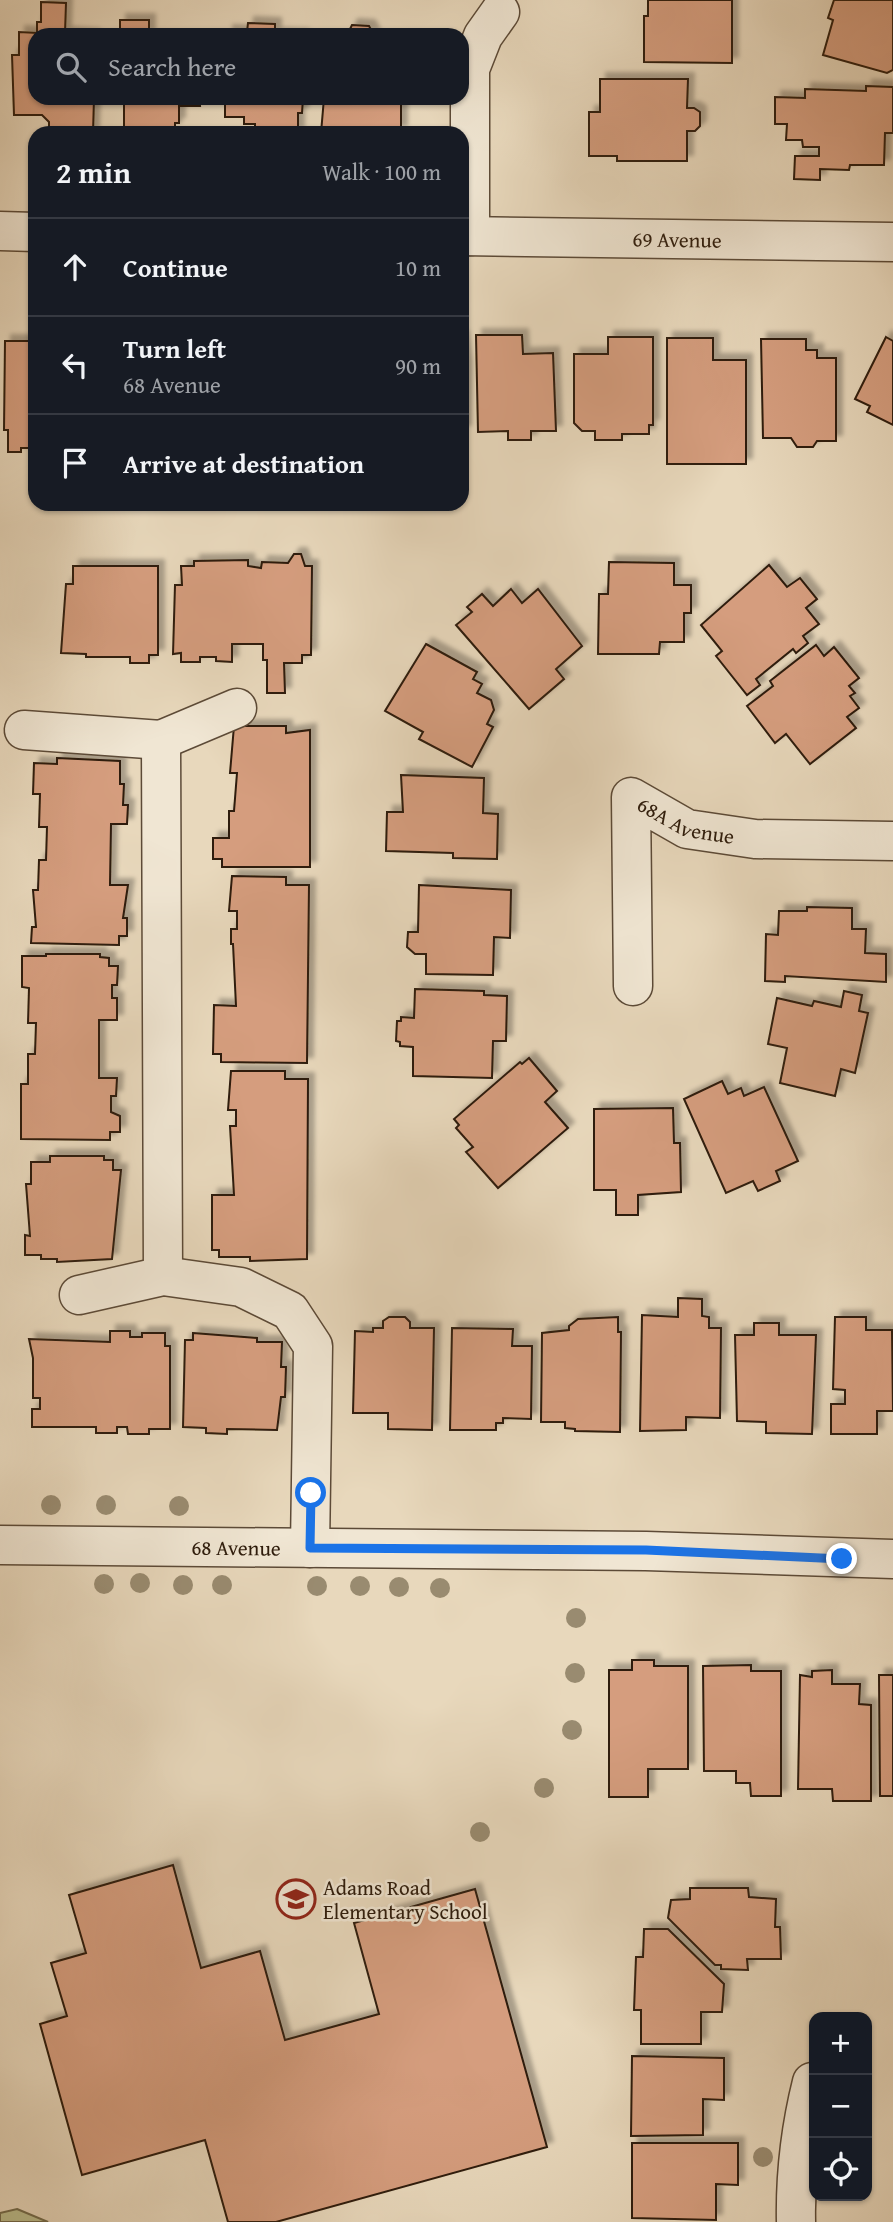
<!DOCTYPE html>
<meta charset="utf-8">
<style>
:root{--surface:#171b24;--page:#242831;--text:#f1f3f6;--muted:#9ea1a6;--line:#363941}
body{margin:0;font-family:"Gentium Book Plus",serif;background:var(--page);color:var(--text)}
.controls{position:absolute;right:21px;bottom:21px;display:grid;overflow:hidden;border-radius:14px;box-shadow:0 2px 5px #0004}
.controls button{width:63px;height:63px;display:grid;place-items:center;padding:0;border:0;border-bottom:2px solid var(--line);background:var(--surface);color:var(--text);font:35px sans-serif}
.stop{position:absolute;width:21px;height:21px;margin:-16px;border:5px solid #1a73e8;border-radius:50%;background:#fff}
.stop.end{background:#1a73e8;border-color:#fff;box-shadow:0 2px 7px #0008}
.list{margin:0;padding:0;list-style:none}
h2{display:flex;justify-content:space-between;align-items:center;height:91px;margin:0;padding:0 28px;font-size:30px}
h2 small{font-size:23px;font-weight:400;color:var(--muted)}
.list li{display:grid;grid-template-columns:46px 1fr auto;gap:21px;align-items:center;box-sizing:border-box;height:98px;padding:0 28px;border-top:2px solid var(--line)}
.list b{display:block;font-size:26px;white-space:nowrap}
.list p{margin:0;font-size:23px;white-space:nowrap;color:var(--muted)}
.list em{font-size:23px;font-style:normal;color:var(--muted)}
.icon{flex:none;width:38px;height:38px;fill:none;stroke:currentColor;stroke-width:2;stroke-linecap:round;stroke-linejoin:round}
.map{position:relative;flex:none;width:893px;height:2222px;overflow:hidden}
.search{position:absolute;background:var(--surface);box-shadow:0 2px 5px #0004;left:28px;top:28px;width:441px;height:77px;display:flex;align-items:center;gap:18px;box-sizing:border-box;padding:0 24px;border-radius:21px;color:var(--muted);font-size:26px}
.panel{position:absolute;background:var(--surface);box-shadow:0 2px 5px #0004;left:28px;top:126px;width:441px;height:385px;border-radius:21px}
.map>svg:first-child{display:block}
.green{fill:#bbbd8d;stroke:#746c4c;stroke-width:2}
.building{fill:#d59d7e;stroke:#2d1b0b;stroke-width:2;filter:url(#shadow)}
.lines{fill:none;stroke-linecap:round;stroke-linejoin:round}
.minor-casing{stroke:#5c4a37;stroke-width:41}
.minor{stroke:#f0e6d3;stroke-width:38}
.tree{fill:#998b70}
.route{stroke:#1a73e8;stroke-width:9}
.labels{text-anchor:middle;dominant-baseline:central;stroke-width:5;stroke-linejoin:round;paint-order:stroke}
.street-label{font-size:21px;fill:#2d1b0b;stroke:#f0e6d3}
.poi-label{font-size:21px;fill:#2d1b0b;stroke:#f0e6d3;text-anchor:start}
</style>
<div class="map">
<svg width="893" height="2222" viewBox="0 0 893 2222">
<defs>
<filter id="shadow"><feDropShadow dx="6" dy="-6" stdDeviation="2" flood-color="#0004"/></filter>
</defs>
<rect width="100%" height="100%" fill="#e8d8bc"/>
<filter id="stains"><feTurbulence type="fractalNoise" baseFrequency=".00286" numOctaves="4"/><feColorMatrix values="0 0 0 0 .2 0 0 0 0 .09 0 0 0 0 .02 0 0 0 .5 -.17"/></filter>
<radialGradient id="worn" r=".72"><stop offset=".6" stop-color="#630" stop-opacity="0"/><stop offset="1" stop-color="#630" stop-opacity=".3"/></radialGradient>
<path class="green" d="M 17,2209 L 48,2222 L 0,2222 L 0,2213 Z"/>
<g class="building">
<path d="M 648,0 L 732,0 L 732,63 L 644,62 L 644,16 L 648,16 Z"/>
<path d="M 834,0 L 893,0 L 893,70 L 887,73 L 823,55 L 833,20 L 828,18 Z"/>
<path d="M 41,2 L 66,3 L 65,33 L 95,35 L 35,35 L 35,98 L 94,98 L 93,133 L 49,133 L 49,122 L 42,115 L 14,115 L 12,55 L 19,55 L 19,32 L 37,33 L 37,22 L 41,22 Z"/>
<rect x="120" y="20" width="29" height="15"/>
<path d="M 248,23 L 275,24 L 275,34 L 304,35 L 227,35 L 227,31 L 247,32 Z"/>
<path d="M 352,25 L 369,26 L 374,35 L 347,35 Z"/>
<path d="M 600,79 L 688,79 L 687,108 L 694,108 L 700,112 L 700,126 L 695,131 L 687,131 L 687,161 L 617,161 L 617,156 L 589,156 L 589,112 L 600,112 Z"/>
<path d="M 866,86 L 893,87 L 893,133 L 885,133 L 884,165 L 850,165 L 849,170 L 820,169 L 820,180 L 794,179 L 795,156 L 819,156 L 819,147 L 803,147 L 802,140 L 786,140 L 787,124 L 775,124 L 775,97 L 805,98 L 805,89 L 866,91 Z"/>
<path d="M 124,98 L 199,98 L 200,106 L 179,106 L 179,123 L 175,123 L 175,128 L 165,128 L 165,133 L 124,133 Z"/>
<path d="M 225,98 L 303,98 L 302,113 L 298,113 L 298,133 L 255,133 L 255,124 L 244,124 L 244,117 L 225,117 Z"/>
<path d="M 324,98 L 401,98 L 401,131 L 321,133 Z"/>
<path d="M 476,335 L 522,335 L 523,354 L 553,353 L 556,431 L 531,431 L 531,440 L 508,440 L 508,431 L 478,432 Z"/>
<path d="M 462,336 L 466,367 L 465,431 L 462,431 Z"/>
<path d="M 608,337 L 653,337 L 653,425 L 649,425 L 649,434 L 622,434 L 622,440 L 595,440 L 595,431 L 582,431 L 574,423 L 574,354 L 608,354 Z"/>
<path d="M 886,337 L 893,341 L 893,425 L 867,412 L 870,406 L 855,399 Z"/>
<path d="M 667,338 L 713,338 L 713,360 L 746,360 L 746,464 L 667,464 Z"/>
<path d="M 761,339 L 806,339 L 806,350 L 817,350 L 817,358 L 836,358 L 836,441 L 817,441 L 813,447 L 797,447 L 791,438 L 763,438 Z"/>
<path d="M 5,341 L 35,341 L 35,448 L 21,448 L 21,452 L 8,452 L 8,430 L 4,430 Z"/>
<path d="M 294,554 L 301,554 L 305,566 L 312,566 L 311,655 L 302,655 L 302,663 L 284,663 L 285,693 L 267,693 L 267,660 L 263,660 L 263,644 L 232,644 L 232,662 L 216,661 L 216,657 L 200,657 L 200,662 L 181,662 L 181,653 L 173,654 L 175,585 L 182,585 L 181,566 L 194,566 L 194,561 L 248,560 L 248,566 L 261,568 L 262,562 L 288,563 Z"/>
<path d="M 609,562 L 674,563 L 674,585 L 691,585 L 691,613 L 684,613 L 684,642 L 660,642 L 659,654 L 598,654 L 599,594 L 608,594 Z"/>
<path d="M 769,565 L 787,587 L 800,578 L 817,599 L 806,608 L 819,624 L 803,636 L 808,643 L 796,653 L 793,649 L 756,679 L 760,685 L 747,695 L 716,656 L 722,651 L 701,625 Z"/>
<path d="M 73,566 L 158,566 L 158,655 L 149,655 L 149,663 L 130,663 L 130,657 L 86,657 L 86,654 L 61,653 L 66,584 L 73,584 Z"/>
<path d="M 511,589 L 522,603 L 538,589 L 582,646 L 556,669 L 564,679 L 529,709 L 456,625 L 472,612 L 467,607 L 482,594 L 493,606 Z"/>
<path d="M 426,644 L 477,672 L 473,679 L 482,684 L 477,693 L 491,700 L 494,710 L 487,724 L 493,727 L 472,767 L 419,739 L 423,732 L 385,711 Z"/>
<path d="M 816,645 L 824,656 L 834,647 L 859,678 L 849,686 L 855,693 L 850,696 L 859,708 L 847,717 L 856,728 L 810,764 L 786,734 L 775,743 L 747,706 L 773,686 L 770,681 Z"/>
<path d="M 234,726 L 286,726 L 286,733 L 310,730 L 310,867 L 222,867 L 222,859 L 213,859 L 213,838 L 229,838 L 229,811 L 234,811 L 237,773 L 230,773 Z"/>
<path d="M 57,758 L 120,761 L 120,784 L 124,784 L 123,805 L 128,805 L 127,824 L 111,824 L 110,885 L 128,885 L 123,918 L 127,918 L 127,936 L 119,936 L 119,945 L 31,943 L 32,927 L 36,927 L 33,890 L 38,890 L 39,860 L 46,860 L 47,827 L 39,827 L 40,794 L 33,794 L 34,763 L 57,764 Z"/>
<path d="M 401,775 L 484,778 L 483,813 L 498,814 L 497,859 L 453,858 L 453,853 L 386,851 L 387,812 L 403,812 Z"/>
<path d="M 232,876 L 286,877 L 286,885 L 309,885 L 307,1063 L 221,1062 L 221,1054 L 213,1054 L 214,1005 L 236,1006 L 233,944 L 231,944 L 231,929 L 237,929 L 237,911 L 229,911 Z"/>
<path d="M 419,885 L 511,890 L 510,938 L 494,937 L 493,975 L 426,974 L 426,954 L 415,954 L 407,947 L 408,932 L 418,932 Z"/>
<path d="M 807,907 L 852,908 L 852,929 L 866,929 L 865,953 L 886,954 L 886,982 L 785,976 L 785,982 L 765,981 L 766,934 L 778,935 L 779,911 L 807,911 Z"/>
<path d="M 46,954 L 100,954 L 100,957 L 109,958 L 109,966 L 118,966 L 117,985 L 112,985 L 112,998 L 117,998 L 117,1020 L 99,1020 L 99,1078 L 117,1078 L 116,1096 L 111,1096 L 111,1112 L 120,1116 L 120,1132 L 110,1132 L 110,1140 L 21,1139 L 21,1084 L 28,1084 L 28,1054 L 35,1054 L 36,1023 L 28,1023 L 29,988 L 22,987 L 22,956 L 46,956 Z"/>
<path d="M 415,989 L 484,991 L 484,995 L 507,996 L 506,1041 L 493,1041 L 492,1078 L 413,1076 L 413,1047 L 400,1046 L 400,1042 L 396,1041 L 397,1021 L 401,1021 L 401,1017 L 414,1018 Z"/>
<path d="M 844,991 L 862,995 L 859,1011 L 868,1013 L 855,1073 L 841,1069 L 835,1096 L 780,1083 L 787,1048 L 768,1044 L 777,998 L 812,1006 L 814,1001 L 841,1007 Z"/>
<path d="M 529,1058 L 557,1091 L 545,1102 L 568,1128 L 498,1188 L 466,1152 L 473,1147 L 456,1128 L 459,1125 L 454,1119 L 520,1062 L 522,1064 Z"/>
<path d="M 231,1071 L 285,1071 L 285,1079 L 308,1079 L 307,1259 L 250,1261 L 250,1257 L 219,1257 L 219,1250 L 212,1250 L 212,1195 L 234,1195 L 230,1126 L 236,1126 L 236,1110 L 228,1110 Z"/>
<path d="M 722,1081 L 728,1094 L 741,1088 L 744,1096 L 764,1087 L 798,1161 L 776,1171 L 780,1181 L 758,1191 L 753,1181 L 726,1193 L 684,1099 Z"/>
<path d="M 673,1108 L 674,1143 L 680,1143 L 681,1192 L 638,1195 L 638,1215 L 616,1215 L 616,1190 L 594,1190 L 594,1109 Z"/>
<path d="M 50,1156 L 104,1156 L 104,1160 L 113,1160 L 113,1170 L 121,1170 L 112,1259 L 57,1262 L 57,1259 L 41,1259 L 41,1255 L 25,1255 L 25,1235 L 30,1236 L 26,1184 L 31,1184 L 31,1162 L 50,1162 Z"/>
<path d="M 678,1298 L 702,1299 L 702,1316 L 709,1317 L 709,1328 L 721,1328 L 720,1418 L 686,1417 L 686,1430 L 640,1431 L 642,1315 L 678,1317 Z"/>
<path d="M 389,1317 L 405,1317 L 410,1322 L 410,1328 L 434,1328 L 432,1430 L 388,1429 L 388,1413 L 353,1413 L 355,1331 L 373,1332 L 373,1328 L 383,1328 L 383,1321 Z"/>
<path d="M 618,1317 L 618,1332 L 621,1332 L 620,1432 L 575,1431 L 575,1429 L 565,1428 L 565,1422 L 541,1422 L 542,1333 L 569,1330 L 569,1326 L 578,1319 Z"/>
<path d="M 835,1317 L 866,1317 L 866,1330 L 892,1330 L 893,1411 L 877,1411 L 877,1434 L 831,1434 L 831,1404 L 845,1404 L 845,1390 L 833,1389 Z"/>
<path d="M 754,1323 L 779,1323 L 779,1335 L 816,1335 L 812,1434 L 766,1433 L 766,1422 L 737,1421 L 735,1335 L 754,1335 Z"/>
<path d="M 452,1328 L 513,1329 L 512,1346 L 532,1346 L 531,1419 L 503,1418 L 503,1423 L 496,1423 L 496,1430 L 450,1430 Z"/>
<path d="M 110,1331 L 130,1331 L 130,1337 L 142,1337 L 142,1333 L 165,1333 L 165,1346 L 170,1346 L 170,1429 L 149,1429 L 149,1434 L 128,1434 L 127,1427 L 117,1427 L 117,1433 L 96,1433 L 96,1427 L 32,1427 L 32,1409 L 40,1409 L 40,1398 L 33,1398 L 33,1358 L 29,1339 L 110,1342 Z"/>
<path d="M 193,1333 L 257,1338 L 257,1342 L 282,1342 L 281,1367 L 286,1367 L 285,1397 L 281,1397 L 277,1430 L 227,1429 L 227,1434 L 206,1433 L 206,1428 L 183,1427 L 185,1340 L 193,1340 Z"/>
<path d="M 632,1660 L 654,1660 L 654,1666 L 688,1666 L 688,1769 L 648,1769 L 648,1797 L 609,1797 L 609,1670 L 632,1670 Z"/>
<path d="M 751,1665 L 751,1671 L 781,1671 L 781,1796 L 751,1796 L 750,1783 L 736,1783 L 736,1771 L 704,1771 L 703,1666 Z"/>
<path d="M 832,1670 L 832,1684 L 860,1684 L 859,1704 L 871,1705 L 871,1801 L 833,1801 L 832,1789 L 798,1789 L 800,1675 L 812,1677 L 812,1671 Z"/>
<path d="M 879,1675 L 893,1675 L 893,1796 L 880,1796 Z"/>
<path d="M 173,1865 L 201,1968 L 260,1951 L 285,2040 L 379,2014 L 354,1923 L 475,1889 L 547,2147 L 276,2222 L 228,2222 L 205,2140 L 82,2175 L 40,2024 L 67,2016 L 51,1963 L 86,1953 L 69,1895 Z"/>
<path d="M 690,1888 L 748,1888 L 749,1897 L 776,1899 L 775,1927 L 780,1927 L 781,1959 L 747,1959 L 748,1970 L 721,1969 L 721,1965 L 715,1965 L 668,1918 L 671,1900 L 690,1899 Z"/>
<path d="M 644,1929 L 668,1929 L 724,1984 L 722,2012 L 701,2012 L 701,2044 L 641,2044 L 641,2010 L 634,2010 L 636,1957 L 643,1957 Z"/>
<path d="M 632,2056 L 724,2058 L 724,2100 L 703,2099 L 703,2135 L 631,2136 Z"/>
<path d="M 632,2143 L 738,2143 L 738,2185 L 716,2184 L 716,2220 L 632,2218 Z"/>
</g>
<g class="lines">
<g class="minor-casing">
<g id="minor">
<path d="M 0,231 L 35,232"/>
<path id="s1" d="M 462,236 L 893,242"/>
<path d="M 470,236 L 470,69 L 483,36 L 500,12"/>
<path d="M 24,730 L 161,740"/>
<path id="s2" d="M 633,986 L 631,797 L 687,829 L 755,839 L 893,841"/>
<path d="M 163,1276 L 161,740 L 237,708"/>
<path d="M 79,1295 L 163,1276 L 241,1287 L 290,1311 L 313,1346 L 310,1548"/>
<path id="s3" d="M 0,1545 L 646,1551 L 893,1559"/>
<path d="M 796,2222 C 795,2173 800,2130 812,2082"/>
</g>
</g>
<use href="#minor" class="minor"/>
</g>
<g class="tree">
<circle cx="51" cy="1505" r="10"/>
<circle cx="106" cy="1505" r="10"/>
<circle cx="179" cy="1506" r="10"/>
<circle cx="140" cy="1583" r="10"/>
<circle cx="104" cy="1584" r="10"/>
<circle cx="183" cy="1585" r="10"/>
<circle cx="222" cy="1585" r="10"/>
<circle cx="317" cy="1586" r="10"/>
<circle cx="360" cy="1586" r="10"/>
<circle cx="399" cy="1587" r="10"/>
<circle cx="440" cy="1588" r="10"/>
<circle cx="576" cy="1618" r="10"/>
<circle cx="575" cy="1673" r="10"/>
<circle cx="572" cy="1730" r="10"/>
<circle cx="544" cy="1788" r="10"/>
<circle cx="480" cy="1832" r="10"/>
<circle cx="763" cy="2157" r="10"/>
</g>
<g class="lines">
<path class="route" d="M 311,1493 L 310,1548 L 646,1550 L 842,1559"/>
</g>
<defs>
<g id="school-ring" transform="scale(2.0125)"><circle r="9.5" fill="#f0e6d3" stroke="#8f2418" stroke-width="1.5"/><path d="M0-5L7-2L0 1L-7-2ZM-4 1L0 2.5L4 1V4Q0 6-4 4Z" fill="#8f2418"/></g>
</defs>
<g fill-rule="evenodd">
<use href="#school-ring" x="296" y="1899"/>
</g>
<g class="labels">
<g class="street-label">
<text stroke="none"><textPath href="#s1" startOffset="215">69 Avenue</textPath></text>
<text stroke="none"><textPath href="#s2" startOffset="250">68A Avenue</textPath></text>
<text stroke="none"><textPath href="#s3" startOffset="236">68 Avenue</textPath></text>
</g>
<g class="poi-label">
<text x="323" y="1887">Adams Road<tspan x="323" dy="24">Elementary School</tspan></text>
</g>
</g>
<rect width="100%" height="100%" filter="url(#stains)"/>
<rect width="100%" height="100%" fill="url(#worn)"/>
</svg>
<div class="controls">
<button>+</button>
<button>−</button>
<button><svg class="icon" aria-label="locate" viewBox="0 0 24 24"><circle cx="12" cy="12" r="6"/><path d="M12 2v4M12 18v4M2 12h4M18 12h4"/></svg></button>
</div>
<div class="stop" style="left:311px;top:1493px"></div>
<div class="stop end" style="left:842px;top:1559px"></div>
<div class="search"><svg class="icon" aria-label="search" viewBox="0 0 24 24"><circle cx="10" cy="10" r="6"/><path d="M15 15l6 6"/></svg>Search here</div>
<section class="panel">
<h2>2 min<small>Walk · 100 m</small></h2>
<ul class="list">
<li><svg class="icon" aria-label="ahead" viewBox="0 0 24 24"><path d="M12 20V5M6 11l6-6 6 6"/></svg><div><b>Continue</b></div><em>10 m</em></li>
<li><svg class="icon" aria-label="left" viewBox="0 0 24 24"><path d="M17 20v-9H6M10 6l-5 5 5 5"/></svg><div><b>Turn left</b><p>68 Avenue</p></div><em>90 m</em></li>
<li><svg class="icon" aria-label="arrive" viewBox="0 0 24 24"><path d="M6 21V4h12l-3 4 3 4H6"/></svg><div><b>Arrive at destination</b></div></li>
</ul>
</section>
</div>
